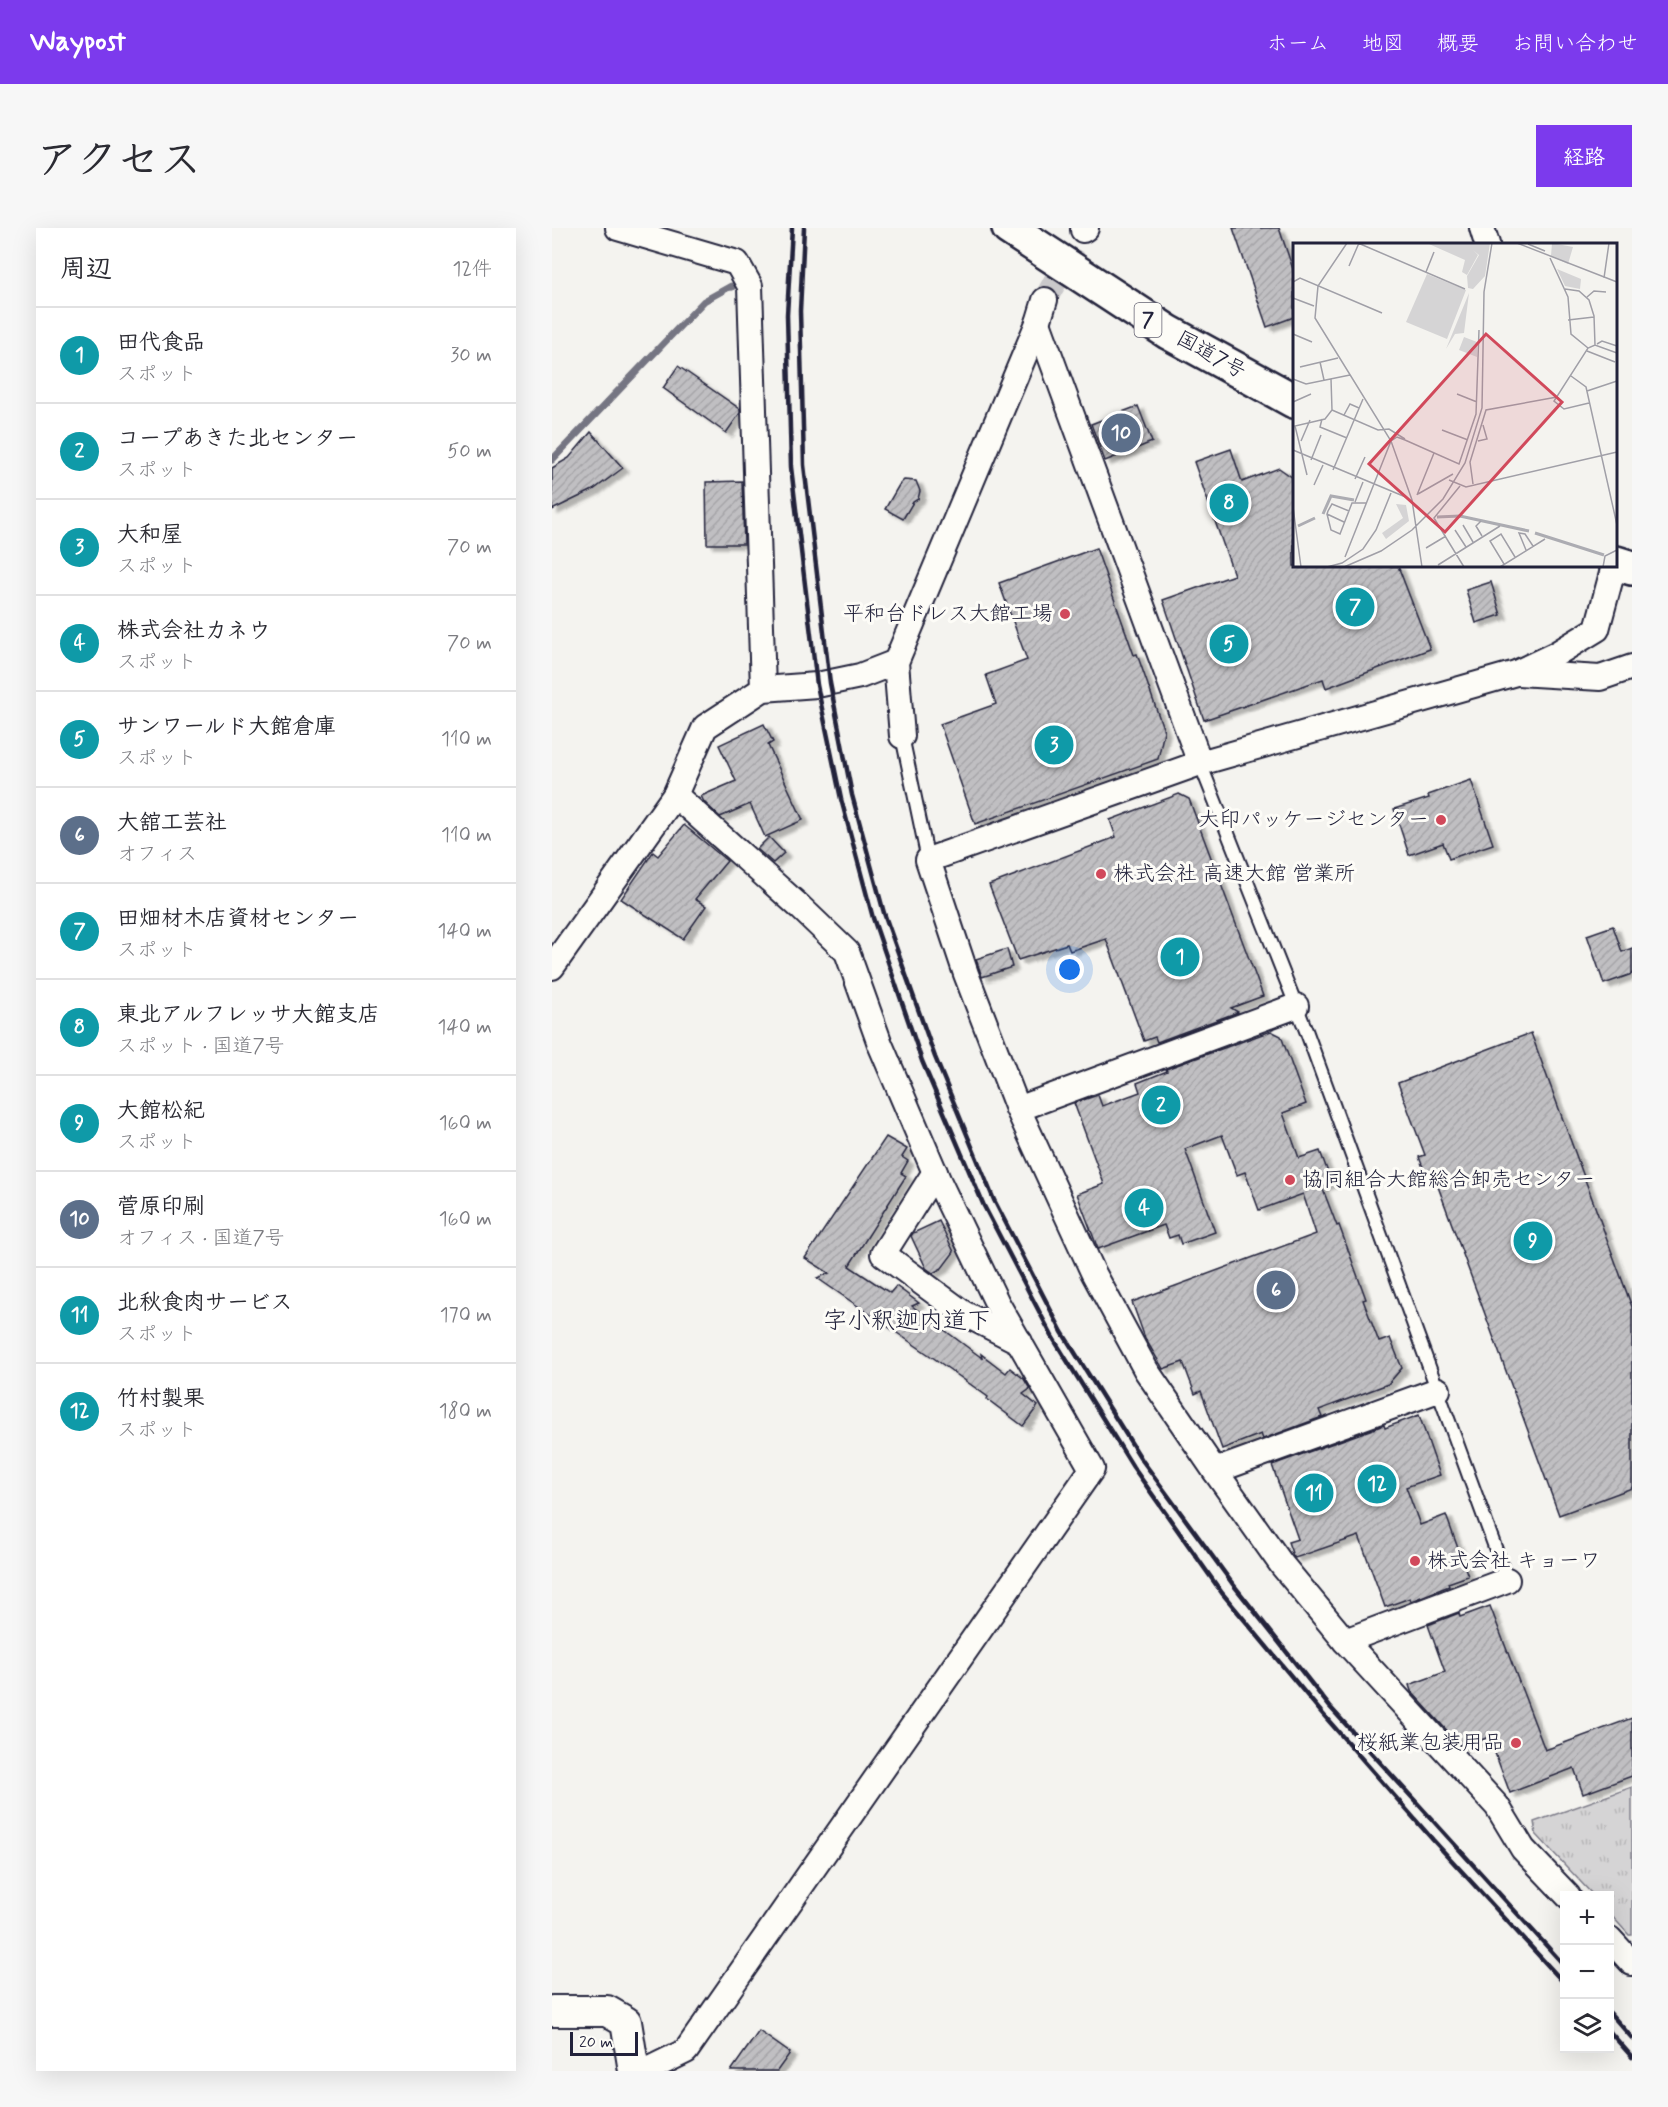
<!DOCTYPE html>
<html lang="ja">
<meta charset="utf-8">
<style>
:root{--surface:#fff;--page:#f7f7f7;--text:#2b2b33;--muted:#7c7c81;--line:#e1e1e2;--accent:#7c3aed}
body{margin:0;font-family:Mynerve,"Klee One",sans-serif;background:var(--page);color:var(--text)}
.controls{position:absolute;right:18px;bottom:18px;display:grid;overflow:hidden;border-radius:0px;box-shadow:0 6px 24px #0002}
.controls button{width:54px;height:54px;display:grid;place-items:center;padding:0;border:0;border-bottom:2px solid var(--line);background:var(--surface);color:var(--text);font:30px sans-serif}
.scale{position:absolute;left:18px;bottom:15px;width:68px;box-sizing:border-box;padding-left:6px;border:3px solid #22223b;border-top:0;font-size:16px;line-height:21px;white-space:nowrap;color:#22223b;-webkit-text-stroke:4px #fdfcf7;paint-order:stroke}
.you{position:absolute;left:518px;top:742px;width:21px;height:21px;margin:-15px;border:4px solid #fff;border-radius:50%;background:#1a73e8;box-shadow:0 0 0 9px #1a73e833}
.badge{display:grid;place-items:center;width:39px;height:39px;border-radius:50%;background:var(--accent);color:#fff;font-size:20px;font-weight:700}
.pin{position:absolute;translate:-50% -50%;border:3px solid #fff;box-shadow:0 2px 6px #0006}
.list{margin:0;padding:0;list-style:none}
h2{display:flex;justify-content:space-between;align-items:center;height:78px;margin:0;padding:0 24px;font-size:26px}
h2 small{font-size:20px;font-weight:400;color:var(--muted)}
.list li{display:grid;grid-template-columns:39px 1fr auto;gap:18px;align-items:center;box-sizing:border-box;height:96px;padding:0 24px;border-top:2px solid var(--line)}
.list b{display:block;font-size:22px;white-space:nowrap}
.list p{margin:0;font-size:20px;white-space:nowrap;color:var(--muted)}
.list em{font-size:20px;font-style:normal;color:var(--muted)}
.icon{flex:none;width:33px;height:33px;fill:none;stroke:currentColor;stroke-width:2;stroke-linecap:round;stroke-linejoin:round}
.map{position:relative;flex:none;width:1080px;height:1843px;overflow:hidden;border-radius:0px}
header{display:flex;align-items:center;gap:36px;box-sizing:border-box;height:84px;padding:0 30px;background:var(--accent);color:#fff}
header strong{font-size:28px}
nav{display:flex;gap:33px;margin-inline-start:auto;font-size:21px}
.intro{display:flex;align-items:center;justify-content:space-between;box-sizing:border-box;height:144px;padding:0 36px}
h1{margin:0;font-size:42px}
.button{padding:15px 27px;border-radius:0px;background:var(--accent);color:#fff;font-size:21px;font-weight:700}
main{display:flex;gap:36px;padding:0 36px}
aside{flex:1;background:var(--surface);border-radius:0px;box-shadow:0 6px 24px #0002}
.map>svg:first-child{display:block}
.grass{fill:url(#grass-tufts);stroke:#7c7b88;stroke-width:1.5}
.lines{fill:none;stroke-linecap:round;stroke-linejoin:round}
.stream{stroke:#757582;stroke-width:7}
.building{fill:url(#building-hatch);stroke:#22223b;stroke-width:1.5;filter:url(#shadow)}
.minor-tunnel{stroke:#cac9cb;stroke-width:24;stroke-dasharray:24 12;stroke-linecap:butt}
.service-casing{stroke:#22223b;stroke-width:16}
.minor-casing{stroke:#22223b;stroke-width:28}
.tertiary-casing{stroke:#22223b;stroke-width:34}
.trunk-casing{stroke:#22223b;stroke-width:38}
.service{stroke:#fdfcf7;stroke-width:12}
.minor{stroke:#fdfcf7;stroke-width:24}
.tertiary{stroke:#fdfcf7;stroke-width:30}
.trunk{stroke:#fdfcf7;stroke-width:33}
.rail{stroke:#22223b;stroke-width:4.5}
.poi-dot{fill:#d1495b;stroke:#fdfcf7;stroke-width:2}
.labels{text-anchor:middle;dominant-baseline:central;stroke-width:6;stroke-linejoin:round;paint-order:stroke}
.shield{fill:#fdfcf7;stroke:#646373;stroke-width:1.5}
.shield-label{font-size:20px;font-weight:bold;fill:#22223b}
.street-label{font-size:21px;fill:#22223b;stroke:#fdfcf7}
.poi-label{font-size:21px;fill:#22223b;stroke:#fdfcf7;text-anchor:end}
.quarter-label{font-size:24px;fill:#22223b;stroke:#fdfcf7}
.inset-river{fill:none;stroke:#acacb2;stroke-width:3}
.inset-road{fill:none;stroke:#a09fa7;stroke-width:1.5}
.view{fill:#d1495b;fill-opacity:0.15;stroke:#d1495b;stroke-width:3}
.inset-edge{fill:none;stroke:#22223b;stroke-width:3}
</style>
<header>
<strong>Waypost</strong>
<nav><a>ホーム</a><a>地図</a><a>概要</a><a>お問い合わせ</a></nav>
</header>
<div class="intro"><h1>アクセス</h1><a class="button">経路</a></div>
<main>
<aside>
<h2>周辺<small>12件</small></h2>
<ul class="list">
<li><span class="badge" style="background:#0f9aa8">1</span><div><b>田代食品</b><p>スポット</p></div><em>30 m</em></li>
<li><span class="badge" style="background:#0f9aa8">2</span><div><b>コープあきた北センター</b><p>スポット</p></div><em>50 m</em></li>
<li><span class="badge" style="background:#0f9aa8">3</span><div><b>大和屋</b><p>スポット</p></div><em>70 m</em></li>
<li><span class="badge" style="background:#0f9aa8">4</span><div><b>株式会社カネウ</b><p>スポット</p></div><em>70 m</em></li>
<li><span class="badge" style="background:#0f9aa8">5</span><div><b>サンワールド大館倉庫</b><p>スポット</p></div><em>110 m</em></li>
<li><span class="badge" style="background:#5c6f8a">6</span><div><b>大舘工芸社</b><p>オフィス</p></div><em>110 m</em></li>
<li><span class="badge" style="background:#0f9aa8">7</span><div><b>田畑材木店資材センター</b><p>スポット</p></div><em>140 m</em></li>
<li><span class="badge" style="background:#0f9aa8">8</span><div><b>東北アルフレッサ大館支店</b><p>スポット · 国道7号</p></div><em>140 m</em></li>
<li><span class="badge" style="background:#0f9aa8">9</span><div><b>大館松紀</b><p>スポット</p></div><em>160 m</em></li>
<li><span class="badge" style="background:#5c6f8a">10</span><div><b>菅原印刷</b><p>オフィス · 国道7号</p></div><em>160 m</em></li>
<li><span class="badge" style="background:#0f9aa8">11</span><div><b>北秋食肉サービス</b><p>スポット</p></div><em>170 m</em></li>
<li><span class="badge" style="background:#0f9aa8">12</span><div><b>竹村製果</b><p>スポット</p></div><em>180 m</em></li>
</ul>
</aside>
<div class="map">
<svg width="1080" height="1843" viewBox="0 0 1080 1843">
<defs>
<pattern id="grass-tufts" width="24" height="20" patternUnits="userSpaceOnUse" patternTransform="scale(1.5)"><rect width="24" height="20" fill="#d5d4d5"/><path d="M3 7l-1-3M5 7V3M7 7l1-3M15 17l-1-3M17 17v-4M19 17l1-3" fill="none" stroke="#b7b6b8"/></pattern>
<pattern id="building-hatch" width="6" height="6" patternUnits="userSpaceOnUse" patternTransform="scale(1.5)"><rect width="6" height="6" fill="#c0bfc2"/><path d="M-1 1l2-2M0 6l6-6M5 7l2-2" fill="none" stroke="#a5a4a8"/></pattern>
<filter id="shadow"><feDropShadow dx="6" dy="4" stdDeviation="1.5" flood-color="#0004"/></filter>
</defs>
<rect width="100%" height="100%" fill="#f4f3ef"/>
<filter id="ink" filterUnits="userSpaceOnUse"><feTurbulence type="fractalNoise" baseFrequency=".0167" numOctaves="2"/><feDisplacementMap in="SourceGraphic" scale="12" xChannelSelector="R" yChannelSelector="G"/><feConvolveMatrix kernelMatrix="1 2 1 2 8 2 1 2 1" color-interpolation-filters="sRGB"/></filter>
<g filter="url(#ink)">
<path class="grass" d="M 1080,1559 L 1080,1707 L 1077,1707 L 1058,1686 L 1058,1668 L 1041,1667 L 984,1606 L 982,1594 Z"/>
<g class="lines">
<path class="stream" d="M 0,232 L 152,73 L 179,58 L 180,59"/>
</g>
<g class="building">
<path d="M 681,0 L 727,0 L 742,44 L 742,89 L 715,99 Z"/>
<path d="M 126,138 L 188,181 L 188,185 L 174,205 L 111,160 Z"/>
<path d="M 586,178 L 600,214 L 553,233 L 539,196 Z"/>
<path d="M 39,204 L 71,240 L 41,262 L 0,282 L 0,240 L 17,230 Z"/>
<path d="M 679,221 L 690,254 L 727,240 L 741,250 L 742,338 L 846,338 L 878,421 L 774,460 L 771,451 L 652,492 L 611,372 L 682,347 L 642,234 Z"/>
<path d="M 352,252 L 364,253 L 368,263 L 366,271 L 361,274 L 351,291 L 333,281 L 347,257 Z"/>
<path d="M 190,253 L 192,316 L 155,316 L 154,254 Z"/>
<path d="M 544,320 L 582,427 L 585,426 L 612,503 L 606,531 L 423,596 L 388,496 L 444,476 L 434,447 L 475,432 L 447,355 Z"/>
<path d="M 939,354 L 949,387 L 924,395 L 914,362 Z"/>
<path d="M 212,496 L 221,514 L 216,517 L 251,592 L 213,609 L 198,576 L 168,589 L 152,574 L 149,568 L 184,553 L 167,517 Z"/>
<path d="M 919,552 L 941,616 L 897,631 L 891,615 L 857,627 L 842,581 L 877,570 L 876,567 Z"/>
<path d="M 627,566 L 637,571 L 711,768 L 679,780 L 686,784 L 605,814 L 603,809 L 592,813 L 554,711 L 518,723 L 515,716 L 466,732 L 437,657 L 564,609 L 558,592 Z"/>
<path d="M 132,597 L 175,633 L 143,671 L 154,678 L 131,711 L 69,671 L 101,624 L 106,628 Z"/>
<path d="M 217,609 L 232,625 L 221,635 L 205,621 Z"/>
<path d="M 1061,698 L 1070,724 L 1080,720 L 1080,746 L 1052,756 L 1035,707 Z"/>
<path d="M 455,721 L 460,739 L 430,749 L 424,731 Z"/>
<path d="M 719,803 L 729,808 L 754,876 L 731,885 L 747,930 L 768,923 L 780,955 L 770,959 L 785,998 L 787,997 L 814,1071 L 811,1072 L 827,1114 L 838,1110 L 850,1140 L 836,1156 L 767,1182 L 770,1189 L 711,1211 L 709,1206 L 670,1221 L 649,1163 L 643,1166 L 631,1134 L 611,1141 L 593,1110 L 580,1074 L 764,1006 L 751,966 L 707,982 L 693,944 L 685,947 L 670,907 L 633,921 L 663,1004 L 629,1016 L 626,1007 L 617,1010 L 612,997 L 546,1021 L 525,966 L 552,956 L 522,875 L 546,867 L 550,878 L 588,864 L 585,855 L 615,843 L 614,841 Z"/>
<path d="M 979,805 L 1080,1079 L 1080,1260 L 1007,1287 L 881,945 L 874,947 L 867,929 L 873,927 L 846,855 Z"/>
<path d="M 334,909 L 355,921 L 350,929 L 356,933 L 349,945 L 354,948 L 297,1038 L 338,1065 L 344,1058 L 367,1075 L 360,1078 L 430,1130 L 429,1126 L 454,1145 L 458,1140 L 472,1151 L 478,1161 L 471,1166 L 486,1178 L 471,1198 L 435,1171 L 436,1169 L 383,1131 L 265,1050 L 277,1045 L 253,1030 Z"/>
<path d="M 387,993 L 402,1024 L 390,1040 L 381,1045 L 374,1040 L 359,1008 L 361,1005 Z"/>
<path d="M 867,1187 L 888,1247 L 854,1259 L 868,1297 L 894,1287 L 916,1348 L 896,1355 L 897,1358 L 859,1373 L 858,1370 L 833,1379 L 807,1308 L 743,1330 L 741,1328 L 736,1314 L 746,1311 L 720,1237 L 832,1197 L 833,1200 Z"/>
<path d="M 938,1378 L 993,1522 L 1080,1490 L 1080,1548 L 1031,1566 L 1022,1540 L 958,1565 L 937,1509 L 910,1519 L 859,1463 L 857,1457 L 893,1444 L 876,1397 L 907,1385 L 908,1389 Z"/>
<path d="M 207,1803 L 238,1825 L 225,1843 L 179,1843 Z"/>
</g>
<g class="lines">
<path class="minor-tunnel" d="M 493,72 L 531,2"/>
<g class="service-casing">
<g id="service">
<path d="M 350,508 L 376,632"/>
<path d="M 648,535 L 755,805 L 955,1352"/>
</g>
</g>
<g class="minor-casing">
<g id="minor">
<path d="M 66,0 L 185,35 L 198,58 L 211,461"/>
<path d="M 930,0 L 935,16"/>
<path d="M 531,2 L 534,0"/>
<path d="M 486,95 L 648,535"/>
<path d="M 966,445 L 1048,450 L 1080,439"/>
<path d="M 350,508 L 344,434 L 486,95 L 493,72"/>
<path d="M 0,739 L 123,567 L 153,499 L 211,461 L 265,457 L 308,448 L 344,434"/>
<path d="M 466,881 L 744,778"/>
<path d="M 383,944 L 331,1026 L 411,1085 L 468,1114"/>
<path d="M 663,1243 L 886,1162"/>
<path d="M 793,1413 L 955,1352"/>
<path d="M 1016,1668 L 971,1621 L 945,1578 L 793,1413 L 730,1337 L 663,1243 L 594,1142 L 541,1044 L 466,881 L 414,746 L 376,632 L 648,535 L 964,445 L 1004,426 L 1045,401 L 1062,338"/>
<path d="M 1058,1711 L 1080,1735"/>
<path d="M 93,1843 L 134,1823 L 540,1241 L 445,1075 L 387,954 L 328,816 L 295,724 L 248,679 L 123,567"/>
</g>
</g>
<g class="tertiary-casing">
<path id="tertiary" d="M 0,1783 L 55,1783 L 74,1794 L 82,1843"/>
</g>
<g class="trunk-casing">
<g id="trunk">
<path d="M 457,0 L 616,104 L 742,173"/>
<path d="M 1064,335 L 1080,340"/>
</g>
</g>
<use href="#service" class="service"/>
<use href="#minor" class="minor"/>
<use href="#tertiary" class="tertiary"/>
<use href="#trunk" class="trunk"/>
<g class="rail">
<path d="M 240,0 L 235,87 L 239,239 L 265,457 L 289,571 L 321,690 L 370,833 L 432,978 L 501,1110 L 581,1239 L 670,1365 L 769,1484 L 881,1612 L 1012,1755"/>
<path d="M 252,0 L 248,83 L 252,237 L 278,455 L 300,567 L 332,685 L 383,829 L 442,972 L 510,1104 L 590,1232 L 680,1355 L 778,1479 L 1012,1737"/>
<path d="M 1058,1785 L 1080,1810"/>
<path d="M 1058,1804 L 1080,1829"/>
</g>
</g>
</g>
<g class="poi-dot">
<circle cx="513" cy="386" r="6"/>
<circle cx="889" cy="592" r="6"/>
<circle cx="549" cy="646" r="6"/>
<circle cx="738" cy="952" r="6"/>
<circle cx="863" cy="1333" r="6"/>
<circle cx="964" cy="1515" r="6"/>
</g>
<g class="labels">
<rect class="shield" x="582.5" y="75" width="27" height="34" rx="4.5"/>
<g class="shield-label">
<text x="596" y="92">7</text>
</g>
<g class="street-label">
<text transform="translate(659 127) rotate(29)">国道7号</text>
</g>
<g class="poi-label">
<text x="501" y="386">平和台ドレス大館工場</text>
<text x="877" y="592">大印パッケージセンター</text>
<text x="561" y="646" text-anchor="start">株式会社 高速大館 営業所</text>
<text x="750" y="952" text-anchor="start">協同組合大館総合卸売センター</text>
<text x="875" y="1333" text-anchor="start">株式会社 キョーワ</text>
<text x="952" y="1515">桜紙業包装用品</text>
</g>
<g class="quarter-label">
<text x="355" y="1093">字小釈迦内道下</text>
</g>
</g>
<g transform="translate(741 15)">
<rect width="324" height="324" fill="#f4f3ef"/>
<path d="M 259,0 L 280,4 L 275,21 L 258,13 ZM 136,1 L 175,1 L 185,12 L 174,32 L 169,29 L 172,17 ZM 134,31 L 173,47 L 154,96 L 113,79 ZM 171,94 L 184,99 L 184,114 L 166,107 ZM 103,261 L 113,262 L 116,278 L 93,296 L 89,290 L 110,275 Z" fill="#d5d4d5"/>
<path d="M 171,0 L 197,0 L 192,33 L 180,46 L 175,45 L 174,33 L 186,12 ZM 264,26 L 288,36 L 287,46 L 272,43 ZM 176,50 L 171,90 L 162,91 L 153,106 Z" fill="#d5d4d5"/>
<path class="inset-river" d="M 30,271 L 38,253 L 61,257M 144,274 L 167,273 L 236,288M 5,283 L 22,275M 242,290 L 311,312"/>
<path class="inset-road" d="M 54,0 L 25,43 L 22,75 L 98,198 L 119,257 L 129,324M 65,0 L 172,46M 224,0 L 324,39M 235,1 L 252,8M 257,15 L 275,54 L 278,91 L 295,105M 56,23 L 66,0M 133,29 L 141,9M 311,35 L 316,0M 0,39 L 7,35 L 89,70M 272,46 L 286,48 L 296,57 L 301,73 L 302,102M 294,54 L 301,48 L 313,49M 0,55 L 21,63M 275,77 L 301,74M 0,91 L 19,99M 304,101 L 309,98 L 324,103M 294,108 L 322,119M 27,119 L 31,137M 7,124 L 45,115M 278,133 L 293,144 L 324,282M 0,136 L 13,141 L 57,132M 294,148 L 324,138M 164,151 L 184,159M 0,159 L 18,151M 296,160 L 271,166 L 261,158 L 295,105 L 302,102 L 324,110M 39,167 L 85,187 L 96,186 L 112,196M 51,172 L 57,161 L 66,165M 29,176 L 27,184 L 54,195M 149,187 L 175,197M 8,198 L 17,177M 185,198 L 194,196 L 190,182M 0,207 L 115,255M 18,217 L 28,192M 40,227 L 70,156M 14,232 L 2,183 L 32,176 L 39,167 L 38,136M 62,236 L 72,214M 156,237 L 173,244 L 324,209M 180,241 L 177,219 L 193,167 L 264,154M 21,242 L 30,222M 167,243 L 141,275 L 171,324M 125,251 L 160,231M 124,252 L 141,210M 62,259 L 70,239M 0,264 L 8,324M 34,271 L 38,287 L 47,291 L 59,260 L 73,260M 188,278 L 183,283 L 189,293M 51,279 L 34,271 L 35,268 L 39,261 L 56,268M 170,282 L 180,299M 162,287 L 173,304M 133,305 L 153,293M 233,307 L 226,290 L 232,291 L 240,303M 52,314 L 98,198 L 104,194 L 112,197 L 166,221 L 183,171 L 186,87M 211,321 L 197,298 L 208,291 L 222,314M 145,322 L 207,283M 34,324 L 49,320 L 70,306 L 83,287 L 98,250M 51,324 L 88,308 L 119,287 L 150,256 L 172,220 L 189,165 L 191,49 L 199,0M 207,324 L 252,296M 310,324 L 312,313 L 324,307"/>
<path class="view" d="M 193,91 L 269,159 L 152,289 L 76,221 Z"/>
<rect width="324" height="324" class="inset-edge"/>
</g>
</svg>
<div class="controls">
<button>+</button>
<button>−</button>
<button><svg class="icon" aria-label="layers" viewBox="0 0 24 24"><path d="M12 4l9 5-9 5-9-5zM3 14l9 5 9-5"/></svg></button>
</div>
<div class="scale">20 m</div>
<div class="you"></div>
<div class="pin badge" style="left:628px;top:729px;background:#0f9aa8">1</div>
<div class="pin badge" style="left:609px;top:877px;background:#0f9aa8">2</div>
<div class="pin badge" style="left:502px;top:517px;background:#0f9aa8">3</div>
<div class="pin badge" style="left:592px;top:980px;background:#0f9aa8">4</div>
<div class="pin badge" style="left:677px;top:416px;background:#0f9aa8">5</div>
<div class="pin badge" style="left:724px;top:1062px;background:#5c6f8a">6</div>
<div class="pin badge" style="left:803px;top:379px;background:#0f9aa8">7</div>
<div class="pin badge" style="left:677px;top:275px;background:#0f9aa8">8</div>
<div class="pin badge" style="left:981px;top:1013px;background:#0f9aa8">9</div>
<div class="pin badge" style="left:569px;top:205px;background:#5c6f8a">10</div>
<div class="pin badge" style="left:762px;top:1265px;background:#0f9aa8">11</div>
<div class="pin badge" style="left:825px;top:1256px;background:#0f9aa8">12</div>
</div>
</main>
